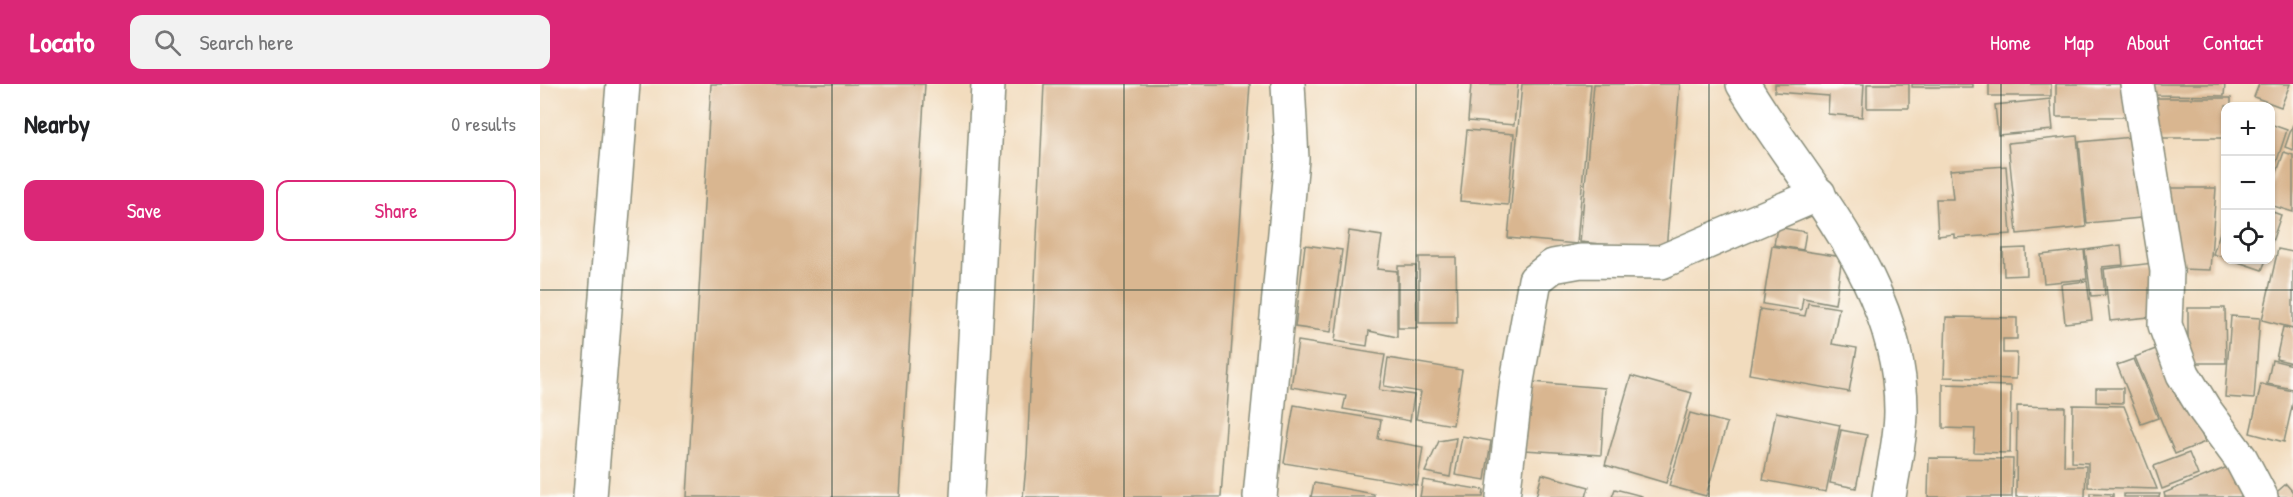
<!DOCTYPE html>
<meta charset="utf-8">
<style>
:root{--surface:#fff;--page:#f2f2f2;--text:#202124;--muted:#757577;--line:#e0e0e0;--accent:#db2777}
body{margin:0;font-family:"Patrick Hand",sans-serif;background:var(--page);color:var(--text)}
.controls{position:absolute;right:18px;top:18px;display:grid;overflow:hidden;border-radius:12px;box-shadow:0 2px 4px #0004}
.controls button{width:54px;height:54px;display:grid;place-items:center;padding:0;border:0;border-bottom:2px solid var(--line);background:var(--surface);color:var(--text);font:30px sans-serif}
.list{margin:0;padding:0;list-style:none}
h2{display:flex;justify-content:space-between;align-items:center;height:78px;margin:0;padding:0 24px;font-size:26px}
h2 small{font-size:20px;font-weight:400;color:var(--muted)}
.actions{display:flex;gap:12px;padding:18px 24px}
.actions a{flex:1;padding:14px 0;border:2px solid var(--accent);border-radius:12px;text-align:center;font-size:21px;color:var(--accent)}
.actions .main{background:var(--accent);color:#fff}
.icon{flex:none;width:33px;height:33px;fill:none;stroke:currentColor;stroke-width:2;stroke-linecap:round;stroke-linejoin:round}
.map{position:relative;flex:none;width:1753px;height:413px;overflow:hidden}
header{display:flex;align-items:center;gap:36px;box-sizing:border-box;height:84px;padding:0 30px;background:var(--accent);color:#fff}
header strong{font-size:28px}
nav{display:flex;gap:33px;margin-inline-start:auto;font-size:21px}
.search{width:420px;height:54px;background:var(--page);display:flex;align-items:center;gap:15px;box-sizing:border-box;padding:0 21px;border-radius:12px;color:var(--muted);font-size:22px}
main{display:flex}
aside{flex:1;background:var(--surface)}
.map>svg:first-child{display:block}
.building{fill:#d9b690}
.lines{fill:none;stroke-linecap:round;stroke-linejoin:round}
.minor-casing{stroke:#888c79;stroke-width:36}
.minor{stroke:#fff;stroke-width:33}
.grid{fill:none;stroke:#1f3d34;stroke-width:1.5;stroke-opacity:0.55}
</style>
<header>
<strong>Locato</strong>
<div class="search"><svg class="icon" aria-label="search" viewBox="0 0 24 24"><circle cx="10" cy="10" r="6"/><path d="M15 15l6 6"/></svg>Search here</div>
<nav><a>Home</a><a>Map</a><a>About</a><a>Contact</a></nav>
</header>
<main>
<aside>
<h2>Nearby<small>0 results</small></h2>
<ul class="list">
</ul>
<div class="actions"><a class="main">Save</a><a>Share</a></div>
</aside>
<div class="map">
<svg width="1753" height="413" viewBox="0 0 1753 413">
<rect width="100%" height="100%" fill="#fdfcf7"/>
<filter id="ink" filterUnits="userSpaceOnUse"><feTurbulence type="fractalNoise" baseFrequency=".0167" numOctaves="2"/><feDisplacementMap in="SourceGraphic" scale="12" xChannelSelector="R" yChannelSelector="G"/><feConvolveMatrix kernelMatrix="1 2 1 2 8 2 1 2 1" color-interpolation-filters="sRGB"/></filter>
<filter id="wash" filterUnits="userSpaceOnUse"><feTurbulence type="fractalNoise" baseFrequency=".008" numOctaves="4" result="noise"/><feDisplacementMap in="SourceGraphic" scale="24" xChannelSelector="R" yChannelSelector="G"/><feGaussianBlur stdDeviation="1.35" result="paint"/><feColorMatrix in="noise" values="0 0 0 0 0 0 0 0 0 0 0 0 0 0 0 0 0 1.4 0 .05"/><feComposite in="paint" operator="in"/></filter>
<g filter="url(#wash)">
<rect width="100%" height="100%" fill="#f2dcbe"/>
<g id="blocks">
<g class="building">
<path d="M 171,0 L 385,0 L 360,413 L 147,413 Z"/>
<path d="M 504,0 L 710,0 L 681,413 L 483,413 L 487,372 Z"/>
<path d="M 931,0 L 978,0 L 974,41 L 928,37 Z"/>
<path d="M 982,0 L 1051,0 L 1037,160 L 968,154 Z"/>
<path d="M 1054,0 L 1140,0 L 1126,166 L 1040,158 Z"/>
<path d="M 1235,0 L 1324,0 L 1322,33 L 1288,30 L 1289,12 L 1235,8 Z"/>
<rect x="1327" y="0" width="42" height="24"/>
<rect x="1372" y="0" width="61" height="3"/>
<rect x="1449" y="0" width="62" height="12"/>
<rect x="1516" y="0" width="73" height="33"/>
<path d="M 1613,0 L 1685,0 L 1684,12 L 1613,11 Z"/>
<path d="M 1719,0 L 1750,0 L 1741,23 L 1714,13 Z"/>
<path d="M 1611,14 L 1691,14 L 1691,22 L 1686,22 L 1686,54 L 1611,54 Z"/>
<path d="M 1510,15 L 1513,46 L 1458,51 L 1455,21 Z"/>
<path d="M 1730,40 L 1747,46 L 1731,95 L 1730,95 Z"/>
<path d="M 1753,40 L 1753,66 L 1745,63 Z"/>
<path d="M 927,46 L 974,50 L 968,121 L 920,117 Z"/>
<path d="M 1537,52 L 1546,143 L 1477,150 L 1468,59 Z"/>
<path d="M 1603,52 L 1611,133 L 1547,139 L 1539,58 Z"/>
<path d="M 1744,68 L 1753,71 L 1753,128 L 1730,121 L 1730,108 Z"/>
<path d="M 1466,82 L 1471,150 L 1414,154 L 1414,150 L 1398,152 L 1396,115 L 1413,115 L 1410,86 Z"/>
<path d="M 1627,104 L 1676,104 L 1670,186 L 1639,185 Z"/>
<path d="M 1730,127 L 1741,131 L 1731,161 L 1730,161 Z"/>
<path d="M 1685,133 L 1686,133 L 1686,174 L 1673,170 Z"/>
<path d="M 1237,143 L 1266,148 L 1263,166 L 1234,161 Z"/>
<path d="M 809,147 L 842,152 L 837,185 L 857,187 L 857,253 L 829,247 L 827,262 L 795,257 Z"/>
<path d="M 765,161 L 802,166 L 791,248 L 755,243 Z"/>
<path d="M 1581,161 L 1583,181 L 1562,183 L 1565,211 L 1551,212 L 1545,166 Z"/>
<path d="M 1232,162 L 1302,173 L 1295,220 L 1263,214 L 1261,226 L 1223,220 Z"/>
<path d="M 1486,164 L 1487,191 L 1464,192 L 1463,165 Z"/>
<path d="M 1738,165 L 1753,168 L 1753,244 L 1722,236 Z"/>
<path d="M 1544,166 L 1547,195 L 1504,199 L 1501,171 Z"/>
<path d="M 879,173 L 916,173 L 917,239 L 879,239 Z"/>
<path d="M 1692,176 L 1726,176 L 1722,186 Z"/>
<path d="M 1613,179 L 1619,232 L 1570,237 L 1564,185 Z"/>
<path d="M 858,182 L 876,182 L 877,244 L 858,244 Z"/>
<path d="M 1547,197 L 1552,236 L 1525,239 L 1521,200 Z"/>
<path d="M 1268,219 L 1299,224 L 1292,260 L 1317,264 L 1309,308 L 1209,290 L 1220,225 L 1265,232 Z"/>
<path d="M 1648,224 L 1685,224 L 1686,279 L 1648,279 Z"/>
<path d="M 1691,232 L 1720,234 L 1714,315 L 1685,313 Z"/>
<path d="M 1406,233 L 1477,234 L 1477,255 L 1463,255 L 1463,269 L 1477,269 L 1476,295 L 1404,293 Z"/>
<path d="M 1743,243 L 1753,245 L 1753,279 L 1736,275 Z"/>
<path d="M 758,257 L 845,271 L 839,306 L 874,311 L 870,337 L 803,325 L 806,312 L 751,303 Z"/>
<path d="M 1621,263 L 1665,358 L 1635,370 L 1595,273 Z"/>
<path d="M 848,274 L 922,286 L 913,341 L 876,335 L 881,308 L 844,302 Z"/>
<path d="M 1594,275 L 1618,334 L 1601,340 L 1577,281 Z"/>
<path d="M 1732,276 L 1753,281 L 1753,305 L 1727,300 Z"/>
<path d="M 1091,292 L 1152,309 L 1126,399 L 1065,381 Z"/>
<path d="M 980,297 L 1065,304 L 1061,371 L 985,366 Z"/>
<path d="M 1403,300 L 1471,302 L 1470,369 L 1434,368 L 1435,345 L 1403,344 Z"/>
<path d="M 1721,300 L 1753,307 L 1753,318 L 1744,358 L 1710,349 Z"/>
<path d="M 1556,304 L 1583,304 L 1583,319 L 1556,318 Z"/>
<path d="M 754,321 L 841,336 L 838,355 L 883,363 L 877,401 L 744,379 Z"/>
<path d="M 1533,321 L 1584,322 L 1617,405 L 1548,403 L 1548,379 L 1532,378 Z"/>
<path d="M 1477,322 L 1525,323 L 1524,382 L 1546,382 L 1545,413 L 1476,413 Z"/>
<path d="M 1236,328 L 1300,341 L 1286,408 L 1223,396 Z"/>
<path d="M 1150,329 L 1187,339 L 1166,412 L 1129,402 Z"/>
<path d="M 1301,346 L 1327,351 L 1316,404 L 1290,399 Z"/>
<path d="M 922,352 L 951,357 L 945,396 L 915,391 Z"/>
<path d="M 916,354 L 910,393 L 885,388 L 899,357 Z"/>
<path d="M 1649,369 L 1658,391 L 1622,405 L 1614,382 Z"/>
<path d="M 1389,374 L 1473,375 L 1472,413 L 1388,413 Z"/>
<path d="M 1690,382 L 1702,413 L 1625,413 L 1624,409 Z"/>
<path d="M 1002,390 L 1049,403 L 1046,413 L 996,413 Z"/>
<path d="M 883,396 L 944,406 L 943,413 L 880,413 Z"/>
<path d="M 774,399 L 834,410 L 834,413 L 771,413 Z"/>
<path d="M 1746,400 L 1753,408 L 1753,413 L 1731,413 Z"/>
<path d="M 1075,405 L 1102,412 L 1102,413 L 1072,413 Z"/>
<path d="M 1550,409 L 1573,410 L 1573,413 L 1550,413 Z"/>
<path d="M 1584,410 L 1620,410 L 1619,413 L 1584,413 Z"/>
</g>
</g>
</g>
<g filter="url(#ink)">
<use href="#blocks" fill-opacity="0" stroke="#888c79" stroke-width="1.5"/>
<g class="lines">
<g class="minor-casing">
<g id="minor">
<path d="M 1203,0 C 1266,105 1361,196 1361,327 C 1361,355 1353,385 1349,413"/>
<path d="M 1597,0 L 1627,187 L 1625,241 L 1643,290 L 1665,326 L 1701,375 L 1721,413"/>
<path d="M 50,413 L 83,0"/>
<path d="M 427,413 L 448,0"/>
<path d="M 720,413 L 752,75 L 748,0"/>
<path d="M 963,413 L 977,297 L 995,196 L 1013,182 L 1041,177 L 1121,178 L 1279,110"/>
</g>
</g>
<use href="#minor" class="minor"/>
</g>
</g>
<path class="grid" d="M 292,0 L 292,413M 584,0 L 584,413M 876,0 L 876,413M 1169,0 L 1169,413M 1461,0 L 1461,413M 0,206 L 1753,206"/>
</svg>
<div class="controls">
<button>+</button>
<button>−</button>
<button><svg class="icon" aria-label="locate" viewBox="0 0 24 24"><circle cx="12" cy="12" r="6"/><path d="M12 2v4M12 18v4M2 12h4M18 12h4"/></svg></button>
</div>
</div>
</main>
